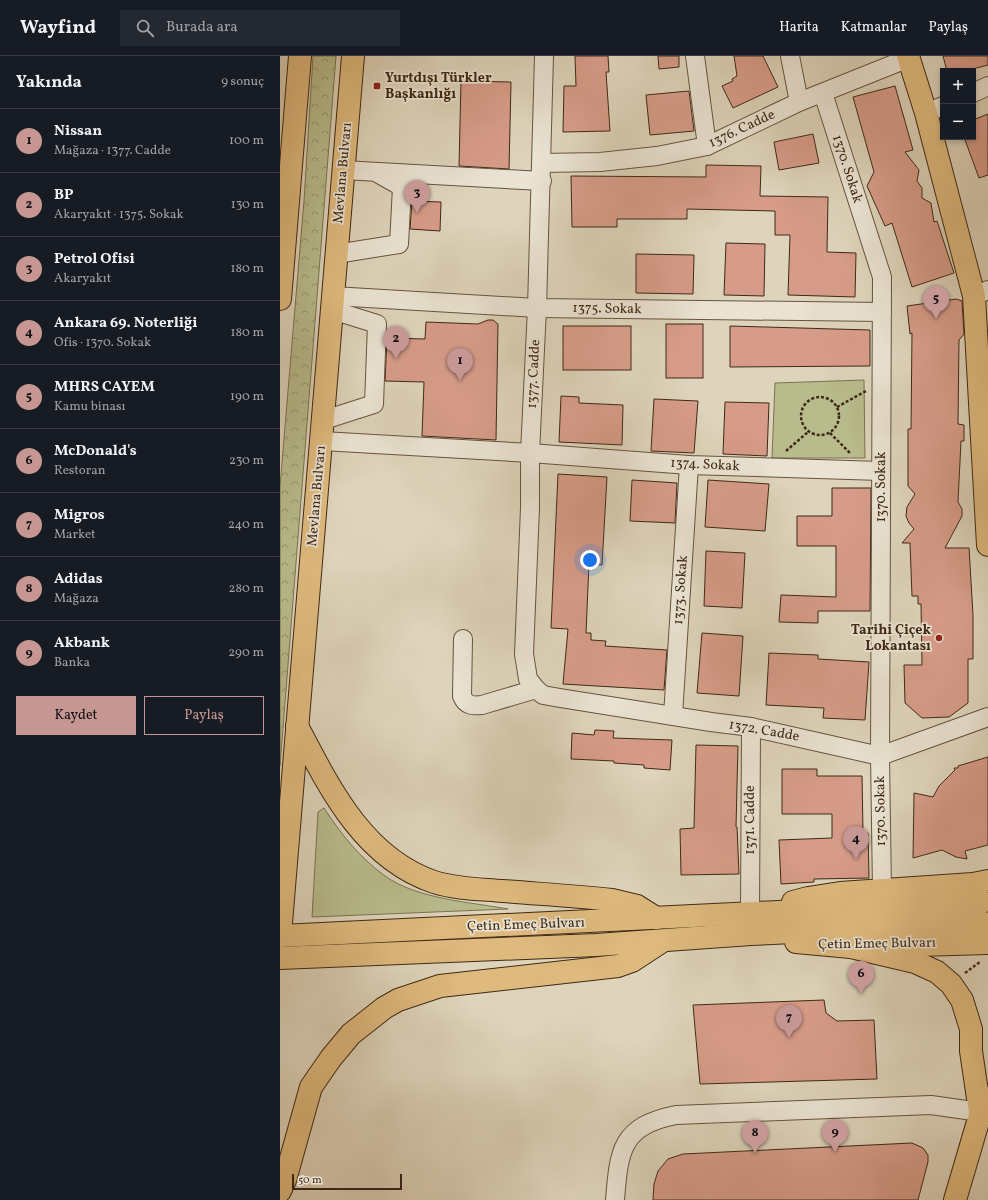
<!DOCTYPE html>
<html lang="tr">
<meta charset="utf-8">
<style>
:root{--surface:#171b24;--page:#242831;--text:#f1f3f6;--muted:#9ea1a6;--line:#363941;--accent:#c59692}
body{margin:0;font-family:Vollkorn,serif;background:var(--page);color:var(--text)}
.controls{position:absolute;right:12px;top:12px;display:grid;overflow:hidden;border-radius:0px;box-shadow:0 2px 6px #0003}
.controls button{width:36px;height:36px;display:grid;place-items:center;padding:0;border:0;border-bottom:1px solid var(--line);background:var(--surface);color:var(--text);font:20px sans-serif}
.scale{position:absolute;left:12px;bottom:10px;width:110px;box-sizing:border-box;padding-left:4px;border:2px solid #3f2914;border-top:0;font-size:11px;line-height:14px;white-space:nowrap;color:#3f2914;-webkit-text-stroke:3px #eae3d3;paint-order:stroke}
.you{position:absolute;left:310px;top:504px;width:14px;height:14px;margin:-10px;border:3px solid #fff;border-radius:50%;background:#1a73e8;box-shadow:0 0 0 6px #1a73e833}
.badge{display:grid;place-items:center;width:26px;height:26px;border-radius:50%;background:var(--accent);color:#111;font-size:13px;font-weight:700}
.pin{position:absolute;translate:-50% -33px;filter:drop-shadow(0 1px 2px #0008)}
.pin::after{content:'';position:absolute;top:21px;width:14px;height:12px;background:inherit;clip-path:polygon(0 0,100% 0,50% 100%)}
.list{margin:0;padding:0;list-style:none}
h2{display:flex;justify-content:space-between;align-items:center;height:52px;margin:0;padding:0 16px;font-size:17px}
h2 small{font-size:13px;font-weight:400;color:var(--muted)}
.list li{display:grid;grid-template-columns:26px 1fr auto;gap:12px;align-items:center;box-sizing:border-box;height:64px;padding:0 16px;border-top:1px solid var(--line)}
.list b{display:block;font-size:15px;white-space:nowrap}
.list p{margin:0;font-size:13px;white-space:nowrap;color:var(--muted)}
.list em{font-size:13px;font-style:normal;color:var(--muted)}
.actions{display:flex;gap:8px;padding:12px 16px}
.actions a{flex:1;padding:9px 0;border:1px solid var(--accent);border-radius:0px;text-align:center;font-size:14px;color:var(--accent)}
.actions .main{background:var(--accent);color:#111}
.icon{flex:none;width:22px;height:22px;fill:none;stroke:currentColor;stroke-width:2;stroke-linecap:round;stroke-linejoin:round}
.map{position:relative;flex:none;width:708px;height:1144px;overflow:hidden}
header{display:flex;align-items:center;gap:24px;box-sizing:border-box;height:56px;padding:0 20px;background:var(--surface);border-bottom:1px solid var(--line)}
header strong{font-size:19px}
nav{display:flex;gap:22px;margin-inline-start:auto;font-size:14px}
.search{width:280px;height:36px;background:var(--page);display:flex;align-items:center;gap:10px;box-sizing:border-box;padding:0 14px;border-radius:0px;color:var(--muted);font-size:15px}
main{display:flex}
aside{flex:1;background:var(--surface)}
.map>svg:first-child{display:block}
.green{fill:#b8bb8c;stroke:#7c7250}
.forest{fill:url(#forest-crowns);stroke:#7c7250}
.building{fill:#d79c89;stroke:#3f2914}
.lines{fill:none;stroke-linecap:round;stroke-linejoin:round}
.minor-casing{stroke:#67543e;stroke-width:20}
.major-casing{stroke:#3f2914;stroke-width:24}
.highway-casing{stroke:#3f2914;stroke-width:24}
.path{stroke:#3f2914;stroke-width:2.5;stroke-dasharray:3 2;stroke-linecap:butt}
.minor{stroke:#eae3d3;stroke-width:18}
.major{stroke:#dfba7e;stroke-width:22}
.highway{stroke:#dfba7e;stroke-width:22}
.poi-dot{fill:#8f2418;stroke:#eae3d3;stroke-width:1.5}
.labels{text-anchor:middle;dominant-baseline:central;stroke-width:3.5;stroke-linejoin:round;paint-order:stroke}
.poi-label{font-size:14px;font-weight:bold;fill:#3f2914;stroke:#eae3d3;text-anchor:start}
.street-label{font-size:14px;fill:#3f2914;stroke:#eae3d3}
</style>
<header>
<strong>Wayfind</strong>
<div class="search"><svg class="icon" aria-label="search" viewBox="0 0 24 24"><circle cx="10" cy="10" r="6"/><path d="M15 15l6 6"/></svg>Burada ara</div>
<nav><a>Harita</a><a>Katmanlar</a><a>Paylaş</a></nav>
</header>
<main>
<aside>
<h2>Yakında<small>9 sonuç</small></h2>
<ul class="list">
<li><span class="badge">1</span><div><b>Nissan</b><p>Mağaza · 1377. Cadde</p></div><em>100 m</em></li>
<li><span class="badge">2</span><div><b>BP</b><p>Akaryakıt · 1375. Sokak</p></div><em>130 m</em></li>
<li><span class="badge">3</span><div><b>Petrol Ofisi</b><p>Akaryakıt</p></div><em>180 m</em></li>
<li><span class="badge">4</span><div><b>Ankara 69. Noterliği</b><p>Ofis · 1370. Sokak</p></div><em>180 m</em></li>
<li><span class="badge">5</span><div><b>MHRS CAYEM</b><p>Kamu binası</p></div><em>190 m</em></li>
<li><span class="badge">6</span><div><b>McDonald's</b><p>Restoran</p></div><em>230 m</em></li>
<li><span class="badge">7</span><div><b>Migros</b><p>Market</p></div><em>240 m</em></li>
<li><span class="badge">8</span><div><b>Adidas</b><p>Mağaza</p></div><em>280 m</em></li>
<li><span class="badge">9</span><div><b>Akbank</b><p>Banka</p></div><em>290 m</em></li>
</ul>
<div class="actions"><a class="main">Kaydet</a><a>Paylaş</a></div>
</aside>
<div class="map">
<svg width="708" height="1144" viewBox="0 0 708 1144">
<defs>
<pattern id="forest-crowns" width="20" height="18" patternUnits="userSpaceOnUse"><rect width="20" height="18" fill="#b8bb8c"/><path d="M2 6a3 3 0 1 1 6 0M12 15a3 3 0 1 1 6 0" fill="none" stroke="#979871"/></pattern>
</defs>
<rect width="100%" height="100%" fill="#ded4bb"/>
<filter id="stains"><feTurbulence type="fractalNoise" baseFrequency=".005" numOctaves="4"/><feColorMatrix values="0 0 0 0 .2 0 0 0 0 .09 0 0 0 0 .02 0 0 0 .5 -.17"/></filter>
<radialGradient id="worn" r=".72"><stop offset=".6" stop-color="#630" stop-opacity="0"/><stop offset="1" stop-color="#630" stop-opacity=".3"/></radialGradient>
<g class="green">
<path d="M 584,324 L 585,402 L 492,402 L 495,327 Z"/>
<path d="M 44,752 C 61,778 79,801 105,820 C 137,843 190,846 228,853 L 32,861 L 38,756 Z"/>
</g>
<path class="forest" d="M 33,0 L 56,0 L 0,710 L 0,430 L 24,145 Z"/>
<g class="building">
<path d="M 295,0 L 328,0 L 329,16 L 326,16 L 330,75 L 283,76 L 284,30 L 296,30 Z"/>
<path d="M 378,0 L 399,0 L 399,11 L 379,13 Z"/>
<path d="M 454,0 L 483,0 L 498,31 L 453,52 L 442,30 L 453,25 L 452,23 L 457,20 Z"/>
<path d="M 663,0 L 708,0 L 708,9 L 685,15 L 667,15 Z"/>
<path d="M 181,25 L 231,26 L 229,113 L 179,110 Z"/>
<path d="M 615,30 L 633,94 L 625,96 L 639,114 L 637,125 L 642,132 L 642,142 L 651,147 L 654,166 L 657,165 L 674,217 L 632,231 L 612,167 L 605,170 L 587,130 L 594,116 L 573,41 Z"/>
<path d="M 409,35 L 414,75 L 370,79 L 366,39 Z"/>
<path d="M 708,58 L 708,119 L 699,122 L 684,81 L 693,81 L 693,64 Z"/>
<path d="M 533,78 L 539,107 L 499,114 L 494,86 Z"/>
<path d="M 426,109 L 481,110 L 480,140 L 548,141 L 547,196 L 576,197 L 575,241 L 508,239 L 510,179 L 495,179 L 495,155 L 407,153 L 407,163 L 337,163 L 337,171 L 292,171 L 291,120 L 426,121 Z"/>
<path d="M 132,145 L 161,146 L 160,175 L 130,173 Z"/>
<path d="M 446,187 L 485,188 L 484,240 L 444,239 Z"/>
<path d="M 356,198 L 414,199 L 413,238 L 356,237 Z"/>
<path d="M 676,243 L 682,245 L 684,278 L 679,284 L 678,368 L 684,369 L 684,385 L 681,385 L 678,446 L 682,453 L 682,460 L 665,492 L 689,492 L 693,559 L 693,603 L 688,603 L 688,647 L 669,661 L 642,662 L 625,647 L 624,609 L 642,609 L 641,548 L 638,548 L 638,540 L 632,540 L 630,487 L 622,487 L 634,473 L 629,467 L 626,460 L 627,451 L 635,438 L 628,430 L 628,373 L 631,373 L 632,277 L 630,278 L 627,250 Z"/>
<path d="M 208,264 L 213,264 L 218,268 L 216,384 L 142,380 L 144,326 L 105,325 L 107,282 L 145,283 L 146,266 L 198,268 Z"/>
<rect x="386" y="268" width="37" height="54"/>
<rect x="283" y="270" width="68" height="44"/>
<path d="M 450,270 L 590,274 L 590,310 L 450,311 Z"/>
<path d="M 281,340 L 299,341 L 299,347 L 343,349 L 342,389 L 279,386 Z"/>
<path d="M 374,343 L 418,345 L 414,397 L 371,395 Z"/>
<path d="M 445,346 L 489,347 L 487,400 L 443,398 Z"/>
<path d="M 278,418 L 327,421 L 322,509 L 309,508 L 306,577 L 311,577 L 311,584 L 326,585 L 325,590 L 387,594 L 384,634 L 283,628 L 288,573 L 271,572 Z"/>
<path d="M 352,424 L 397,427 L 395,467 L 350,465 Z"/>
<path d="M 428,424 L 489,428 L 485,475 L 425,471 Z"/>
<path d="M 552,432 L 591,432 L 590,555 L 538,555 L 538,567 L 499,566 L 501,539 L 556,541 L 556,490 L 517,490 L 517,460 L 552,460 Z"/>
<path d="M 426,495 L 465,497 L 462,552 L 424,550 Z"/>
<path d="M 422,577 L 463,580 L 459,640 L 417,637 Z"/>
<path d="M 489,597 L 538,599 L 538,603 L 589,606 L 585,664 L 543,662 L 544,652 L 486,649 Z"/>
<path d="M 315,674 L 334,675 L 333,682 L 392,684 L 390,714 L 364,712 L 364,709 L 334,707 L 334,705 L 291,703 L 292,677 L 314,679 Z"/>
<path d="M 416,689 L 458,690 L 456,771 L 457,771 L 459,818 L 401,819 L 400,773 L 414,772 Z"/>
<path d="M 708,701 L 708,789 L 685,795 L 687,803 L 676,801 L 662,794 L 633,802 L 634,737 L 653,741 L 659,730 L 675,714 L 674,712 L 678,712 L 678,710 Z"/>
<path d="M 502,713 L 537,713 L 537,720 L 582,720 L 583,777 L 588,777 L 589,822 L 534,823 L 534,826 L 501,828 L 499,784 L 552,782 L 552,758 L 502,758 Z"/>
<path d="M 544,944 L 546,957 L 557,965 L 594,964 L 597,1023 L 420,1028 L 413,949 Z"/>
<path d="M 632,1087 L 643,1092 L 648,1099 L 648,1106 L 638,1144 L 373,1144 L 374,1128 L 378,1115 L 388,1103 L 403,1098 Z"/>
</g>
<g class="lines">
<g class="minor-casing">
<g id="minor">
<path d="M 264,0 L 257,252 L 250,397 L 250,452 L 244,598 L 248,623 L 256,633 L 263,639 L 280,642 L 431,666 L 471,671 L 600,700 L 708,661"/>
<path d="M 415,0 L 427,90"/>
<path d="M 510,0 L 519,46"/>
<path d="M 543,37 L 602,221 L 600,700 L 602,834"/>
<path d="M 693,37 L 708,30"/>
<path d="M 646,57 L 663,50"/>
<path d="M 262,107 L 320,106 L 377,100 L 427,90 L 519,46 L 629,2"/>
<path d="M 63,114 L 262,125"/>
<path d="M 56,198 L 119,188 L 122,131 L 99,118"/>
<path d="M 53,240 L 257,252 L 602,256"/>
<path d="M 694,240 L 708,234"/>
<path d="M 44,364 L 94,348 L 97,268 L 52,254"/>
<path d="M 42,385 L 250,397 L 409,409 L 601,415"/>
<path d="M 183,583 L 182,640 C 186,650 193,650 202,649 L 256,633"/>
<path d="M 393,660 L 409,409"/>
<path d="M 470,857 L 471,671"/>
<path d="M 335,1144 C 339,1094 341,1070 396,1059 L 651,1049 L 700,1056"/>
</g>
</g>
<g class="major-casing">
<g id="major">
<path d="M 628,0 L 646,57 L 694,240 L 708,489"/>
<path d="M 513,846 L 528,842 L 560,837 L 693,828 L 708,825"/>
<path d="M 0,880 L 702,846"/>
<path d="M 516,886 L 571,891 L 708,887"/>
<path d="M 571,891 L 635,906 L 657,916 L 671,928 L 682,944 L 691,973 L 691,995 L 700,1056"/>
<path d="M 0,902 L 316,889 L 471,878 L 704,867"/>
<path d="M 0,1135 L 5,1124 L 31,1031 L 51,1002 L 71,978 L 104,952 L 118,944 L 160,930 L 338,910 L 352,905 L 381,886"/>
<path d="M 675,1144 L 705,1042"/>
</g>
</g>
<g class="highway-casing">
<g id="highway">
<path d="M 0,243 L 20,0"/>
<path d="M 17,670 C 49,731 83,802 154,826 C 176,833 200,833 223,835 C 259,838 295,840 332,844 L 357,850 L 376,862"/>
<path d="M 0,879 L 73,0"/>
</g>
</g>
<g class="path">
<circle cx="540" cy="360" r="19"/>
<path d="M 557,351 L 586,335"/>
<path d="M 550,377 L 571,398"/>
<path d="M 506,395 L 528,376"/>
<path d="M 685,917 L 700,906"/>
</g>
<use href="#minor" class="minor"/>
<use href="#major" class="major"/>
<use href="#highway" class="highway"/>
</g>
<g class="poi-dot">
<rect x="93" y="26" width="8" height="8" rx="2"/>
<circle cx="659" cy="582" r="4"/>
</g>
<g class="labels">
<g class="poi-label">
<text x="105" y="22">Yurtdışı Türkler<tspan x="105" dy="16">Başkanlığı</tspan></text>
<text x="651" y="574" text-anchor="end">Tarihi Çiçek<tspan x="651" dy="16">Lokantası</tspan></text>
</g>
<g class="street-label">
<text transform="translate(462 73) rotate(-25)">1376. Cadde</text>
<text transform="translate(567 113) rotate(72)">1370. Sokak</text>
<text transform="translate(63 117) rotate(-85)">Mevlana Bulvarı</text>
<text transform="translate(327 253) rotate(1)">1375. Sokak</text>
<text transform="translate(254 318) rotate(-87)">1377. Cadde</text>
<text transform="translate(425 409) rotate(3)">1374. Sokak</text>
<text transform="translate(601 431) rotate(-90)">1370. Sokak</text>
<text transform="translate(37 440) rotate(-85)">Mevlana Bulvarı</text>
<text transform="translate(401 534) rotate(-86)">1373. Sokak</text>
<text transform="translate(484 675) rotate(10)">1372. Cadde</text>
<text transform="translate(601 755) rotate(-91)">1370. Sokak</text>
<text transform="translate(470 764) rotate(-90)">1371. Cadde</text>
<text transform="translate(246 869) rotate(-2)">Çetin Emeç Bulvarı</text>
<text transform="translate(597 888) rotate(-1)">Çetin Emeç Bulvarı</text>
</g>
</g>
<rect width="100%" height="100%" filter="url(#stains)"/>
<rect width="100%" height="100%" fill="url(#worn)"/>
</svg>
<div class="controls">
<button>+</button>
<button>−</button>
</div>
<div class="scale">50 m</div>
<div class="you"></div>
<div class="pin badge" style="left:180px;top:325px">1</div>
<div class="pin badge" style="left:116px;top:303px">2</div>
<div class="pin badge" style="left:137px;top:157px">3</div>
<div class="pin badge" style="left:576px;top:803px">4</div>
<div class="pin badge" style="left:656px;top:263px">5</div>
<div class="pin badge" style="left:581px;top:938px">6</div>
<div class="pin badge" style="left:509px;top:982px">7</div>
<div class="pin badge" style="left:475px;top:1097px">8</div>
<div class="pin badge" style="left:555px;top:1096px">9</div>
</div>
</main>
